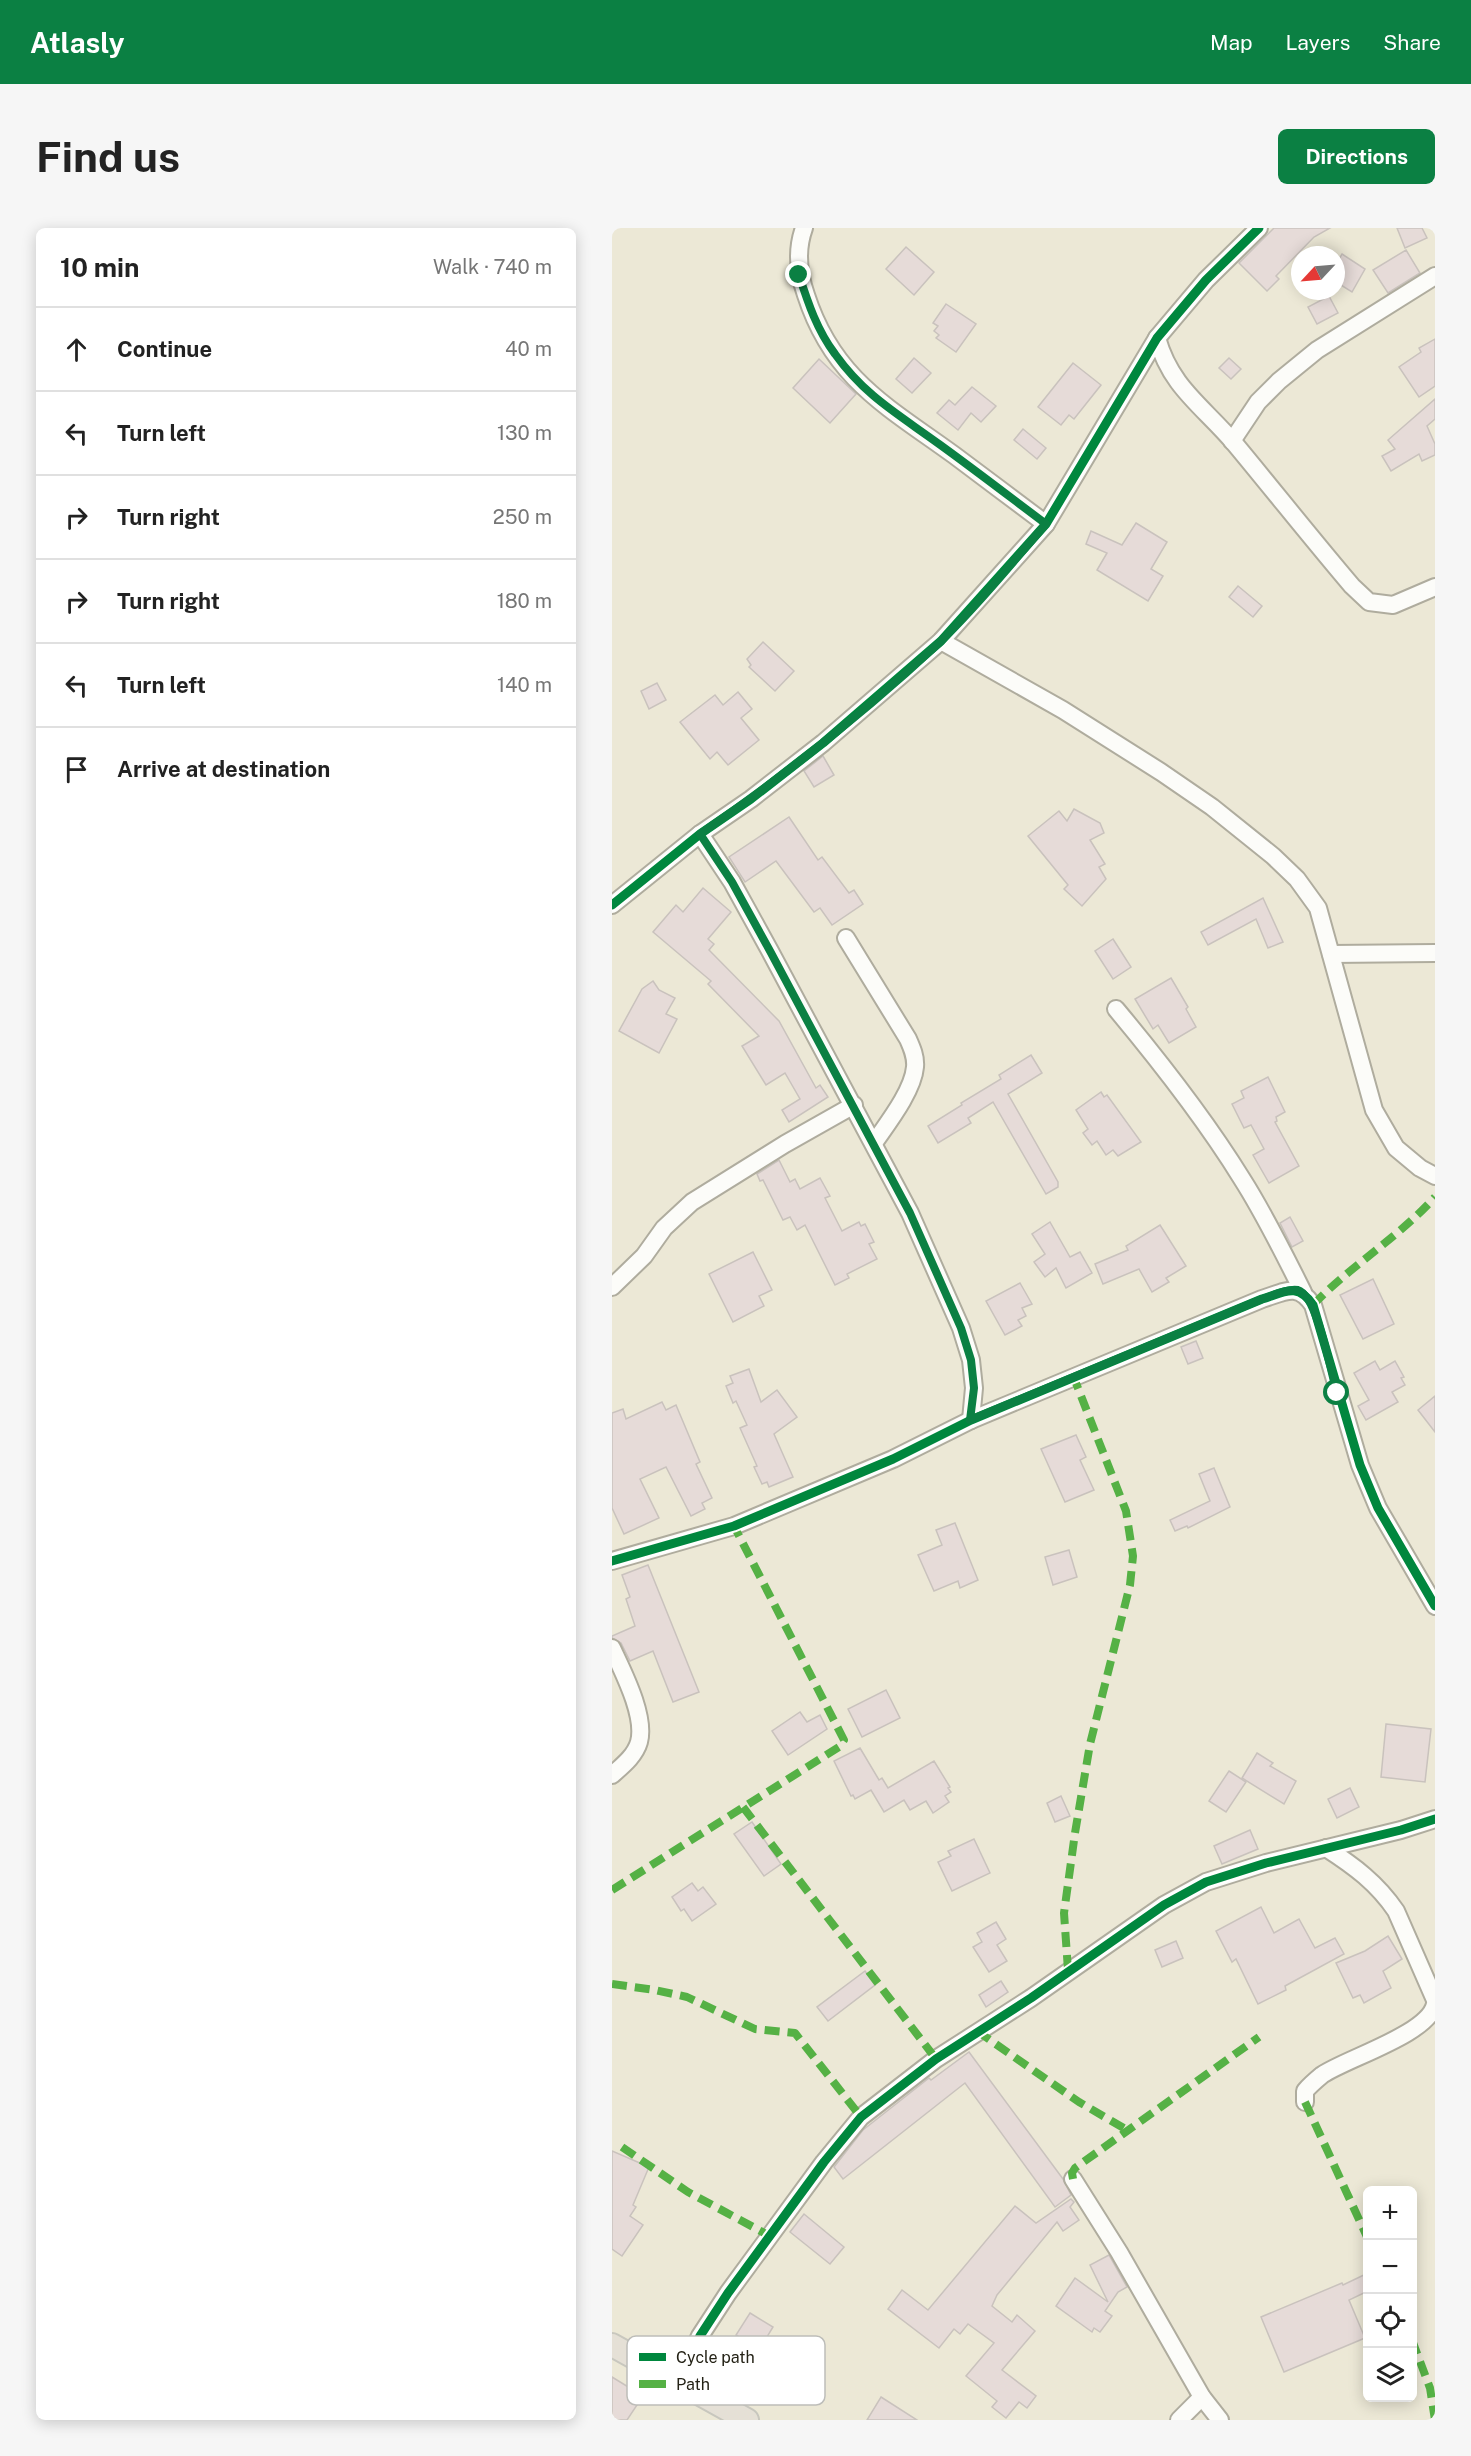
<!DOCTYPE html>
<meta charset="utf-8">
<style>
:root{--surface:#fff;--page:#f6f6f6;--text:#222;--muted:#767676;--line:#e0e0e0;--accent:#0b8043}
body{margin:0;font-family:"Public Sans",sans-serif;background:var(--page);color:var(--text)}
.controls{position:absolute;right:18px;bottom:18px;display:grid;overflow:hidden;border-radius:9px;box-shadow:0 3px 15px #0003}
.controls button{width:54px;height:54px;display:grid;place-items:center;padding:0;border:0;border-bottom:2px solid var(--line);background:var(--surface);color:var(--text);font:30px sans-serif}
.compass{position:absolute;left:679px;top:18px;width:54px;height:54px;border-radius:50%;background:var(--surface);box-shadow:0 3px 15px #0003;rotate:244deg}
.stop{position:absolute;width:18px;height:18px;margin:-14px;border:4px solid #0b8043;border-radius:50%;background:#fff}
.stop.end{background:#0b8043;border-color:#fff;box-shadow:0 2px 6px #0008}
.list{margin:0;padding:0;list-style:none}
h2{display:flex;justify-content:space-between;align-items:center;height:78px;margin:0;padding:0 24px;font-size:26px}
h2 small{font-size:20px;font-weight:400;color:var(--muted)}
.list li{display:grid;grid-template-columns:39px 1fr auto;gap:18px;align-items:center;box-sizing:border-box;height:84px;padding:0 24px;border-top:2px solid var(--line)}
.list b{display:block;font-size:22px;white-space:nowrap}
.list em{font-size:20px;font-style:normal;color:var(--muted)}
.icon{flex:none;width:33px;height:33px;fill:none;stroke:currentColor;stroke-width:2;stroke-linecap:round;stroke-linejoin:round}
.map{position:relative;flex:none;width:823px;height:2192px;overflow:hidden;border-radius:9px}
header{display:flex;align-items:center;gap:36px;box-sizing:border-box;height:84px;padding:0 30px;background:var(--accent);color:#fff}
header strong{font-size:28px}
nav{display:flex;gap:33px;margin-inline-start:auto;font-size:21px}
.intro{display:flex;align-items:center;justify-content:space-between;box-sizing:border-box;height:144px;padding:0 36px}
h1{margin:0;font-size:42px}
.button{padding:15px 27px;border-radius:9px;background:var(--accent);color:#fff;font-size:21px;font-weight:700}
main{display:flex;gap:36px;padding:0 36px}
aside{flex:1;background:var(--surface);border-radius:9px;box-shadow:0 3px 15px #0003}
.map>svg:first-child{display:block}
.building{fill:#e6dbd8;stroke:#c9c2bd;stroke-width:1.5}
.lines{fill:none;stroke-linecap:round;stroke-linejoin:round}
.minor-casing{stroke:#afac9e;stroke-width:20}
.major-casing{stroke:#c8c7be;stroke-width:26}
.minor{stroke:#fcfcf9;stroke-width:16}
.major{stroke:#e5e0d6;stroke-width:22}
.quiet{stroke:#55b145;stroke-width:8;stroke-dasharray:15 8;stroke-linecap:butt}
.cycleway-casing{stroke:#fff;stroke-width:13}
.cycleway{stroke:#00873e;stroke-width:9}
.route{stroke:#0b8043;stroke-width:8}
.key{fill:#fff;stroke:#bdbdb9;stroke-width:1.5}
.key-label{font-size:16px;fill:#242216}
</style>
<header>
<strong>Atlasly</strong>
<nav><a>Map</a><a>Layers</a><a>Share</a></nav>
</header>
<div class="intro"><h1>Find us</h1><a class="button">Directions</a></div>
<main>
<aside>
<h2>10 min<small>Walk · 740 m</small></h2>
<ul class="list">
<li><svg class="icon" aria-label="ahead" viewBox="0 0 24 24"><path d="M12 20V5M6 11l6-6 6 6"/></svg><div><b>Continue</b></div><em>40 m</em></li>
<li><svg class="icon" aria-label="left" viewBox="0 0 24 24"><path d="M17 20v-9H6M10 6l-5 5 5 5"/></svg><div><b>Turn left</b></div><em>130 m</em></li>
<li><svg class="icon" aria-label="right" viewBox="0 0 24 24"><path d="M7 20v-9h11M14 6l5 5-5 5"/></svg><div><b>Turn right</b></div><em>250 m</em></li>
<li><svg class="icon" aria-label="right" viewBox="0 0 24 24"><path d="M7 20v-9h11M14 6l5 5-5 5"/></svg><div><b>Turn right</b></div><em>180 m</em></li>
<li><svg class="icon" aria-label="left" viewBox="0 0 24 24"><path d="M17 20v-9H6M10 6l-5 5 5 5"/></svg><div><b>Turn left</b></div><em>140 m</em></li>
<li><svg class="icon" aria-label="arrive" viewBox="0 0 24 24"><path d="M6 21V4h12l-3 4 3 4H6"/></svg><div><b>Arrive at destination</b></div></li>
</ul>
</aside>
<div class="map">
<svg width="823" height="2192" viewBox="0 0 823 2192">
<rect width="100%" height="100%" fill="#ece8d6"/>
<g class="building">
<path d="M 662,0 L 718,0 L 702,9 L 664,48 L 667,51 L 655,63 L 627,35 Z"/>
<path d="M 785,0 L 810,0 L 815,10 L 793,20 Z"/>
<path d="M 294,19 L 322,44 L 302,67 L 274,41 Z"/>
<path d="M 794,22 L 808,45 L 776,65 L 761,42 Z"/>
<path d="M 730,26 L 753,41 L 740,64 L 724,54 L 724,37 Z"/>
<path d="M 717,68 L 726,85 L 705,96 L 696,79 Z"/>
<path d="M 334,76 L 364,96 L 344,124 L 324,110 L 327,107 L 322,103 L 326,98 L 321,95 Z"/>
<path d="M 823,111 L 823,158 L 807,169 L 787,139 L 809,124 L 807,120 Z"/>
<path d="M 302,130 L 319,145 L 300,165 L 284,151 Z"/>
<path d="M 617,130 L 629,141 L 619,151 L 607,140 Z"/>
<path d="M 207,131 L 244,166 L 218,195 L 181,160 Z"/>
<path d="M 461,135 L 489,157 L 462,191 L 457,187 L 449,197 L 426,179 Z"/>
<path d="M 360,159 L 384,178 L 369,194 L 359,185 L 346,202 L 325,185 L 337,172 L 343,177 Z"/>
<path d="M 823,171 L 823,191 L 815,198 L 823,216 L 823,227 L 810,233 L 807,226 L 779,243 L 770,228 L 783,221 L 776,212 Z"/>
<path d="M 411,201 L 434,220 L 425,231 L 402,212 Z"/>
<path d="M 524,295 L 555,314 L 539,341 L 551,348 L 536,373 L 485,342 L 495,325 L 474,316 L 479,303 L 510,317 Z"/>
<path d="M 626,358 L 650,378 L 641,389 L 617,369 Z"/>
<path d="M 151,414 L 182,443 L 163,463 L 137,439 L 139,437 L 135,431 Z"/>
<path d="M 45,455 L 54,472 L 37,481 L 29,463 Z"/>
<path d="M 126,464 L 140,481 L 129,490 L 147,512 L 116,537 L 105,524 L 98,531 L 68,494 L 103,467 L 111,477 Z"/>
<path d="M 211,528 L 222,547 L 202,559 L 192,543 Z"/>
<path d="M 462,581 L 488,595 L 492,605 L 478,612 L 493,636 L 487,639 L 494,651 L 470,678 L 452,661 L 456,657 L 416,608 L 447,583 L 455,593 Z"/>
<path d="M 177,589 L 206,632 L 210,629 L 237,665 L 242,662 L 251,676 L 220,697 L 208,680 L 202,684 L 164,633 L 133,654 L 117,629 Z"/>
<path d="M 91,660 L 119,684 L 96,711 L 102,716 L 97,722 L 167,793 L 204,860 L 208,857 L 216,869 L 177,894 L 170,882 L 188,871 L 173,845 L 154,857 L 130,818 L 147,808 L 96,756 L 99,753 L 41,704 L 64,677 L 71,684 Z"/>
<path d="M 651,670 L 671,714 L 656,720 L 644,691 L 596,717 L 589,704 Z"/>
<path d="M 501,711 L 519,739 L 501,751 L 483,723 Z"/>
<path d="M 559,750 L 576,779 L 574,781 L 584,799 L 557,815 L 546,797 L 541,801 L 523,771 Z"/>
<path d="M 41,753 L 47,762 L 63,770 L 54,786 L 65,791 L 47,825 L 7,803 L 30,761 Z"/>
<path d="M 419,827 L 430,845 L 396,866 L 446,954 L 446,959 L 434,966 L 381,874 L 356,890 L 359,895 L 326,915 L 316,898 L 350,877 L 349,875 L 389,851 L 387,847 Z"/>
<path d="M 656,849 L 673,884 L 664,889 L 665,893 L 663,894 L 687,938 L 657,955 L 641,927 L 652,921 L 639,897 L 632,900 L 620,876 L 632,870 L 629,863 Z"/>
<path d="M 489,864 L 492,869 L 495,867 L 529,914 L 506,928 L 501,922 L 494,927 L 485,913 L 480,917 L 471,905 L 476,901 L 464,882 Z"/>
<path d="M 167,932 L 178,954 L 183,951 L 188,961 L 208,950 L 218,968 L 213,970 L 230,1003 L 247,994 L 249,998 L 253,996 L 262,1014 L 257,1016 L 265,1031 L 235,1046 L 237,1050 L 223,1057 L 193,997 L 185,1002 L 178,989 L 171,992 L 151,952 L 148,953 L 145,946 Z"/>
<path d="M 678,989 L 691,1013 L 680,1019 L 668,995 Z"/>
<path d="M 438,994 L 458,1029 L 468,1024 L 480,1045 L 454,1060 L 444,1040 L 433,1049 L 422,1034 L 433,1026 L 420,1006 Z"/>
<path d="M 548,997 L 574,1038 L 554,1050 L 557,1054 L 540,1064 L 527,1041 L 491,1056 L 483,1036 L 516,1022 L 514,1018 Z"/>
<path d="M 141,1024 L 160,1062 L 147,1068 L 152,1078 L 121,1094 L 97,1046 Z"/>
<path d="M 761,1051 L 782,1096 L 751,1111 L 728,1067 Z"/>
<path d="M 408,1055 L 420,1076 L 410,1080 L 414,1088 L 406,1092 L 410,1098 L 393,1107 L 374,1073 Z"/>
<path d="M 584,1113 L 591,1130 L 576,1136 L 569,1119 Z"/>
<path d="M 763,1133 L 768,1142 L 783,1133 L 792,1149 L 789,1150 L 793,1157 L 780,1164 L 786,1174 L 754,1192 L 746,1178 L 757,1172 L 742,1145 Z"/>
<path d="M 137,1141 L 149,1174 L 165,1162 L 185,1189 L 162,1206 L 181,1249 L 157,1259 L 155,1254 L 150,1256 L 142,1239 L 145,1238 L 128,1200 L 135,1197 L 124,1173 L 121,1175 L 114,1158 L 121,1155 L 118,1148 Z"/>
<path d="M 823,1168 L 823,1204 L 806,1182 Z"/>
<path d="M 50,1174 L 54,1182 L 64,1177 L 88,1234 L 84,1236 L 100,1270 L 90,1275 L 93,1281 L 79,1288 L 54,1239 L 28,1251 L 47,1290 L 12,1306 L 0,1280 L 0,1185 L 11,1181 L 14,1191 Z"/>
<path d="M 464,1207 L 474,1229 L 468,1232 L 482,1262 L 453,1274 L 429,1221 Z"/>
<path d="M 602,1240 L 618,1279 L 576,1300 L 575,1298 L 563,1303 L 558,1292 L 598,1273 L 587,1246 Z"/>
<path d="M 343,1295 L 366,1352 L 348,1360 L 346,1353 L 322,1363 L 306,1327 L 330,1317 L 324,1302 Z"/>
<path d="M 457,1322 L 465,1349 L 441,1357 L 433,1329 Z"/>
<path d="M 36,1337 L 87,1464 L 61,1474 L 41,1423 L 18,1433 L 9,1415 L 0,1410 L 0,1408 L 23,1398 L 14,1371 L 18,1369 L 10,1347 Z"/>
<path d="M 274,1462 L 288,1490 L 250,1509 L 236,1481 Z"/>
<path d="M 188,1484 L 195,1494 L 208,1487 L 215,1501 L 176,1527 L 160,1503 Z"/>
<path d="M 774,1496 L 819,1501 L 813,1554 L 769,1549 Z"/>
<path d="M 248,1520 L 267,1552 L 270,1550 L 276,1560 L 322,1533 L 338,1559 L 336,1560 L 339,1564 L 333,1568 L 337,1574 L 321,1585 L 314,1573 L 298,1582 L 292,1572 L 272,1584 L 259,1562 L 243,1571 L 241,1567 L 239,1568 L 222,1533 Z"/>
<path d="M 645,1525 L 661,1535 L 658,1538 L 684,1553 L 672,1576 L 630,1550 Z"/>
<path d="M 617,1543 L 634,1554 L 614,1584 L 597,1573 Z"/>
<path d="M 738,1560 L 747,1579 L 725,1590 L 716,1571 Z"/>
<path d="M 449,1568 L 458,1588 L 443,1594 L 435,1575 Z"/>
<path d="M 140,1594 L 169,1636 L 152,1648 L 122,1606 Z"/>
<path d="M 638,1602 L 646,1621 L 610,1636 L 602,1618 Z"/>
<path d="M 362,1611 L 378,1645 L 340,1663 L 326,1634 L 339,1628 L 336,1623 Z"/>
<path d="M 80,1655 L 86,1663 L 91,1659 L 104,1676 L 80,1693 L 72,1681 L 69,1683 L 60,1669 Z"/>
<path d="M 649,1679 L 662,1705 L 687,1691 L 703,1720 L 723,1710 L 732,1726 L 673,1758 L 674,1762 L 646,1776 L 624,1731 L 620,1734 L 604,1703 Z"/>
<path d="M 384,1694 L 394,1711 L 385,1717 L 395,1733 L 377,1744 L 361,1719 L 370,1714 L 365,1705 Z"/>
<path d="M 776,1708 L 790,1731 L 771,1743 L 779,1760 L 752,1775 L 748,1767 L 741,1770 L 724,1735 L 753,1723 Z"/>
<path d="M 564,1713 L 571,1730 L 550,1739 L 543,1722 Z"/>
<path d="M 253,1743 L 263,1757 L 216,1793 L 205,1779 Z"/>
<path d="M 389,1753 L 396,1764 L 374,1779 L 367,1767 Z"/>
<path d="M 357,1824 L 451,1951 L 459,1967 L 443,1979 L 353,1855 L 231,1951 L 222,1939 L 251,1902 L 317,1850 L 319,1852 Z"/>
<path d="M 0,1923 L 37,1939 L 21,1977 L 24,1979 L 18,1988 L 31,1997 L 10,2028 L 0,2021 Z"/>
<path d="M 459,1971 L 462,1974 L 458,1979 L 467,1992 L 451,2003 L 445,1994 L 385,2067 L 380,2078 L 400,2094 L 405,2087 L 423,2103 L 390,2142 L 424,2168 L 415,2180 L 407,2174 L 394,2190 L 380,2179 L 385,2173 L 354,2148 L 382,2115 L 356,2096 L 348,2106 L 342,2101 L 327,2120 L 276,2081 L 290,2062 L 316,2082 L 403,1978 L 424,1995 Z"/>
<path d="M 192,1986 L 232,2019 L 218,2036 L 178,2004 Z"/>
<path d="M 497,2027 L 515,2059 L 506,2064 L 493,2083 L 500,2088 L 488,2104 L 482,2100 L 480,2104 L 444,2078 L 463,2050 L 496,2074 L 478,2037 Z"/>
<path d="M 756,2045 L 756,2063 L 737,2072 L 753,2110 L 672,2144 L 649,2089 L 730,2055 L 731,2057 Z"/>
<path d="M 138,2085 L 161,2099 L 147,2122 L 124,2107 Z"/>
<path d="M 0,2149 L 31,2168 L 15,2192 L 0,2192 Z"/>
<path d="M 269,2169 L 305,2192 L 255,2192 Z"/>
</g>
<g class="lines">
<g class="minor-casing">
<g id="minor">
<path d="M 192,0 C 184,22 186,44 194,67 C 221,151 276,179 342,227 C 373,250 403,273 434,296"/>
<path d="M 545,110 C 559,160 591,178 623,216 C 662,263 700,311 740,358 L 757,374 L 781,377 L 823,359"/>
<path d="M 620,213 L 646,174 L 667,153 L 705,122 L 823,48"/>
<path d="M 329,413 L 451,482 L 549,544 L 600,579 L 661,628 L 685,651 L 706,680 L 762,882 L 784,920 L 808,940 L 823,948"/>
<path d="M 88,606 L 120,654 L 158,723 L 298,985 L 349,1100 L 359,1132 L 362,1160 L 359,1192"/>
<path d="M 0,677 L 88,606 L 139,571 L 211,515 L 329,413 L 434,296 L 545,110 L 594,52 L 647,0"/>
<path d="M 234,710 L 296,811 C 300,820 304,829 303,839 C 301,863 275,896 262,915"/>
<path d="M 719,726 L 823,725"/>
<path d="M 504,781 C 549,835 593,891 630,951 C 653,987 672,1026 691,1064"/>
<path d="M 0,1059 L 32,1028 L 52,1000 L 80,974 L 173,916 L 242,877"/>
<path d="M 0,1333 L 122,1298 L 281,1231 L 359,1192 L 650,1071 C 673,1064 685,1054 701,1077 L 748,1237 L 766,1280 L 823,1378"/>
<path d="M 0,1420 C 11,1444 34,1488 27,1514 C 23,1528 10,1538 0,1547"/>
<path d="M 714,1620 C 742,1638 765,1655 784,1683 L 823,1772"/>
<path d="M 693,1874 L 693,1863 C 698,1857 704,1852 710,1847 C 735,1830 817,1806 823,1776"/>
<path d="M 461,1951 L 507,2024 L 590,2169 L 608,2192"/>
<path d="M 67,2153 L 88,2108 L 116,2065 L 212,1934 L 249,1889 L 324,1831 L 419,1770 L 552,1677 L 594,1654 L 654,1635 L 789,1602 L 823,1591"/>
<path d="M 567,2192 L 590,2169"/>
</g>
</g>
<g class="major-casing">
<path id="major" d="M 0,2117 L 135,2192"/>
</g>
<use href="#minor" class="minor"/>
<use href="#major" class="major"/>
<g class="quiet">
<path d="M 701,1077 C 738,1038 786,1010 823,969"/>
<path d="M 131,1579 L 324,1831"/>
<path d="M 0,1662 L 227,1519 L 232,1512 L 122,1298"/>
<path d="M 456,1742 L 452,1685 L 463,1605 L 478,1516 L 518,1357 L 521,1328 L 514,1283 L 462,1150"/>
<path d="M 0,1756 L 43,1762 L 75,1769 L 143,1801 L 183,1805 L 249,1889"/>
<path d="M 365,1803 L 467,1874 L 515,1902"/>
<path d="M 693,1874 L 756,2011"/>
<path d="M 10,1919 L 76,1964 L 156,2007"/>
<path d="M 461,1951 L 460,1945 L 463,1940 L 647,1809"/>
<path d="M 800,2112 L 818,2160 L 823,2192"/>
</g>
<g class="cycleway-casing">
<g id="cycleway">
<path d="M 0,677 L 88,606 L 139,571 L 211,515 L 329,413 L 434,296 L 545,110 L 594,52 L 647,0"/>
<path d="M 0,1333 L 122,1298 L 281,1231 L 359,1192 L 650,1071 C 673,1064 685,1054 701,1077 L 748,1237 L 766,1280 L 823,1378"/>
<path d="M 67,2153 L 88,2108 L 116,2065 L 212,1934 L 249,1889 L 324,1831 L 419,1770 L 552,1677 L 594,1654 L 654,1635 L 789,1602 L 823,1591"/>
</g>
</g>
<use href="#cycleway" class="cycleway"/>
</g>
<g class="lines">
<path class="route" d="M 187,47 C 196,75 205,102 223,126 C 253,168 286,186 327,216 C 363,242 398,269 434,296 C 399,336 365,379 327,415 C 253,484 172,548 88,606 L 120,654 L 158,723 L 298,985 L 349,1100 L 359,1132 L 362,1160 L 358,1192 L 650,1071 C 660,1068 676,1060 686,1062 C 705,1067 719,1145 725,1165"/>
</g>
<rect x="15" y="2108" width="198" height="69" rx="9" class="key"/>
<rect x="27" y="2125" width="27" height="8" fill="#00873e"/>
<rect x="27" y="2152" width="27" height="8" fill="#55b145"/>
<g class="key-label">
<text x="64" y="2135">Cycle path</text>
<text x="64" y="2162">Path</text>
</g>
</svg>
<div class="controls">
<button>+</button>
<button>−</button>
<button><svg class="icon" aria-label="locate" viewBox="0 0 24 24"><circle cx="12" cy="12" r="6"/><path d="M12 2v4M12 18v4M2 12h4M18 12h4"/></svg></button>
<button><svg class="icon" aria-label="layers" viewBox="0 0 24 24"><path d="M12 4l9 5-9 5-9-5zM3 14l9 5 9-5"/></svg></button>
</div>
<svg class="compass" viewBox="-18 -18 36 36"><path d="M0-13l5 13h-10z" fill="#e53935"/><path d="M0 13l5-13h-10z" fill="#767676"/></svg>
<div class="stop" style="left:725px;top:1165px"></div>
<div class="stop end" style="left:187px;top:47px"></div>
</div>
</main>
